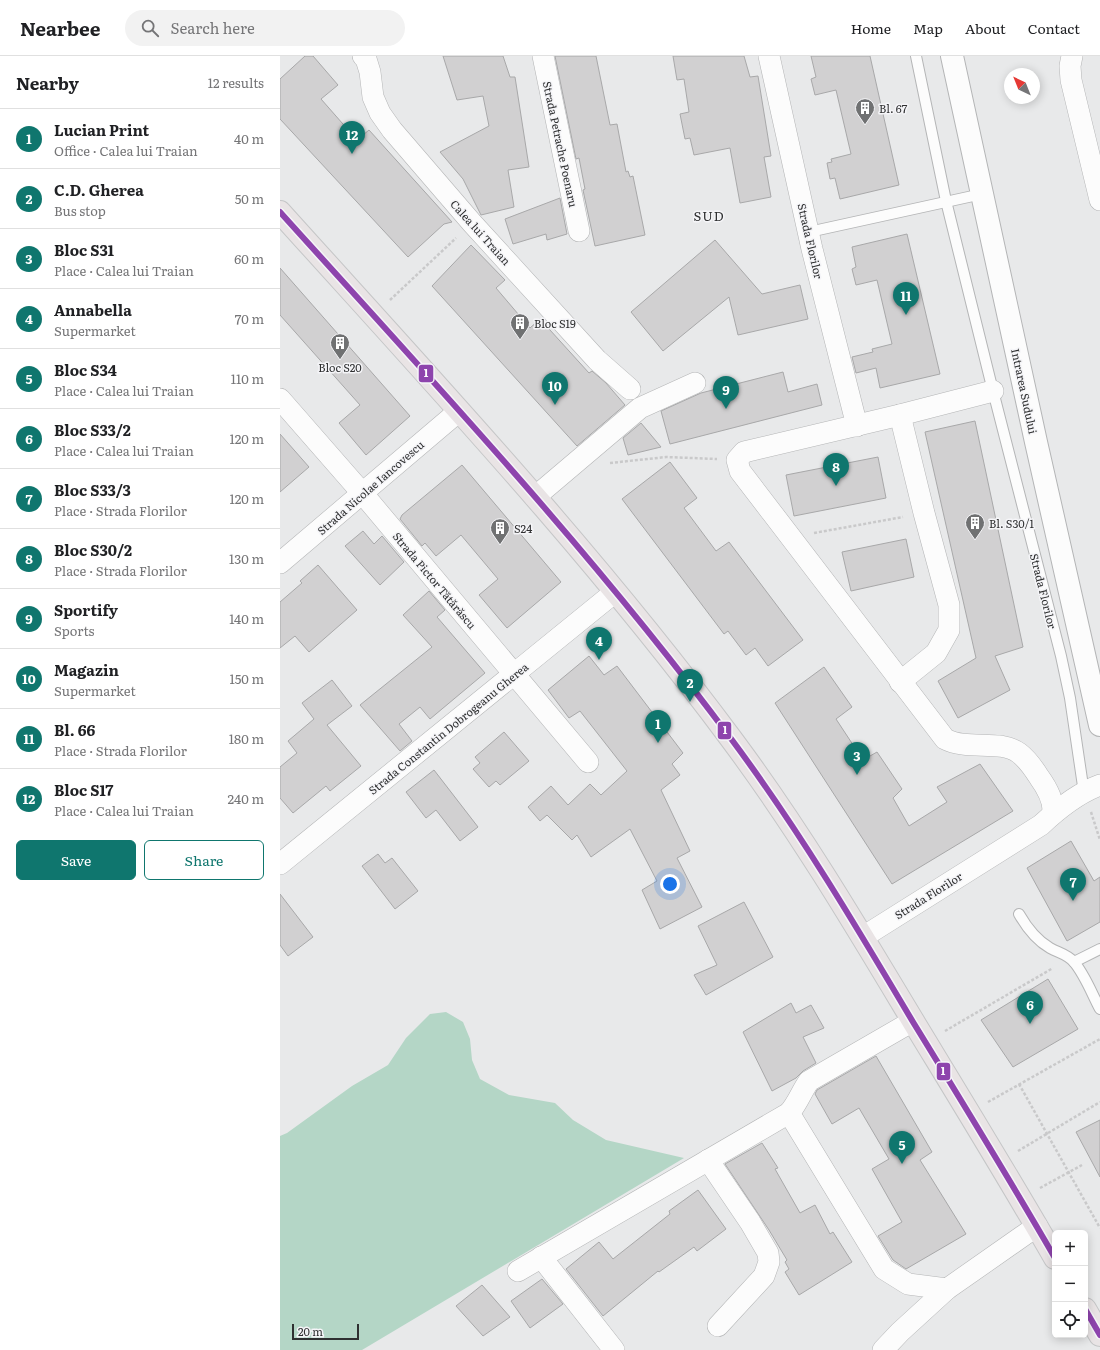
<!DOCTYPE html>
<meta charset="utf-8">
<style>
:root{--surface:#fff;--page:#f2f2f2;--text:#202124;--muted:#757577;--line:#e0e0e0;--accent:#0f766e}
body{margin:0;font-family:Literata,serif;background:var(--page);color:var(--text)}
.controls{position:absolute;right:12px;bottom:12px;display:grid;overflow:hidden;border-radius:6px;box-shadow:0 2px 10px #0003}
.controls button{width:36px;height:36px;display:grid;place-items:center;padding:0;border:0;border-bottom:1px solid var(--line);background:var(--surface);color:var(--text);font:20px sans-serif}
.compass{position:absolute;left:724px;top:12px;width:36px;height:36px;border-radius:50%;background:var(--surface);box-shadow:0 2px 10px #0003;rotate:317deg}
.scale{position:absolute;left:12px;bottom:10px;width:67px;box-sizing:border-box;padding-left:4px;border:2px solid #2f3031;border-top:0;font-size:11px;line-height:14px;white-space:nowrap;color:#2f3031;-webkit-text-stroke:3px #f5f5f8;paint-order:stroke}
.you{position:absolute;left:390px;top:828px;width:14px;height:14px;margin:-10px;border:3px solid #fff;border-radius:50%;background:#1a73e8;box-shadow:0 0 0 6px #1a73e833}
.badge{display:grid;place-items:center;width:26px;height:26px;border-radius:50%;background:var(--accent);color:#fff;font-size:13px;font-weight:700}
.pin{position:absolute;translate:-50% -33px;filter:drop-shadow(0 1px 2px #0008)}
.pin::after{content:'';position:absolute;top:21px;width:14px;height:12px;background:inherit;clip-path:polygon(0 0,100% 0,50% 100%)}
.list{margin:0;padding:0;list-style:none}
h2{display:flex;justify-content:space-between;align-items:center;height:52px;margin:0;padding:0 16px;font-size:17px}
h2 small{font-size:13px;font-weight:400;color:var(--muted)}
.list li{display:grid;grid-template-columns:26px 1fr auto;gap:12px;align-items:center;box-sizing:border-box;height:60px;padding:0 16px;border-top:1px solid var(--line)}
.list b{display:block;font-size:15px;white-space:nowrap}
.list p{margin:0;font-size:13px;white-space:nowrap;color:var(--muted)}
.list em{font-size:13px;font-style:normal;color:var(--muted)}
.actions{display:flex;gap:8px;padding:12px 16px}
.actions a{flex:1;padding:9px 0;border:1px solid var(--accent);border-radius:6px;text-align:center;font-size:14px;color:var(--accent)}
.actions .main{background:var(--accent);color:#fff}
.icon{flex:none;width:22px;height:22px;fill:none;stroke:currentColor;stroke-width:2;stroke-linecap:round;stroke-linejoin:round}
.map{position:relative;flex:none;width:820px;height:1294px;overflow:hidden}
header{display:flex;align-items:center;gap:24px;box-sizing:border-box;height:56px;padding:0 20px;background:var(--surface);border-bottom:1px solid var(--line)}
header strong{font-size:19px}
nav{display:flex;gap:22px;margin-inline-start:auto;font-size:14px}
.search{width:280px;height:36px;background:var(--page);display:flex;align-items:center;gap:10px;box-sizing:border-box;padding:0 14px;border-radius:22px;color:var(--muted);font-size:15px}
main{display:flex}
aside{flex:1;background:var(--surface)}
.map>svg:first-child{display:block}
.green{fill:#b4d6c6}
.building{fill:#d1d0d1;stroke:#a8a8a9}
.lines{fill:none;stroke-linecap:round;stroke-linejoin:round}
.service-casing{stroke:#b4b5b6;stroke-width:12}
.minor-casing{stroke:#b4b5b6;stroke-width:22}
.tertiary-casing{stroke:#b4b5b6;stroke-width:24}
.primary-casing{stroke:#c5c6c7;stroke-width:24}
.path{stroke:#c9c9ca;stroke-width:2.5;stroke-dasharray:3 2;stroke-linecap:butt}
.service{stroke:#fcfcfc;stroke-width:10}
.minor{stroke:#fcfcfc;stroke-width:21}
.tertiary{stroke:#fcfcfc;stroke-width:22}
.primary{stroke:#e9e4e5;stroke-width:22}
.bus-1-casing{stroke:#f5f5f8;stroke-width:9}
.bus-1{stroke:#8e44ad;stroke-width:6}
.labels{text-anchor:middle;dominant-baseline:central;stroke-width:3;stroke-linejoin:round;paint-order:stroke}
.poi-label{font-size:11px;fill:#2f3031;stroke:#f5f5f8;text-anchor:start}
.street-label{font-size:11px;fill:#2f3031;stroke:#f5f5f8}
.quarter-label{font-size:13px;letter-spacing:1px;fill:#2f3031;stroke:#f5f5f8}
.line-badge{stroke:#f5f5f8;stroke-width:1.5}
.badge-label{font-size:11px;text-anchor:middle;font-weight:bold;fill:#fff}
</style>
<header>
<strong>Nearbee</strong>
<div class="search"><svg class="icon" aria-label="search" viewBox="0 0 24 24"><circle cx="10" cy="10" r="6"/><path d="M15 15l6 6"/></svg>Search here</div>
<nav><a>Home</a><a>Map</a><a>About</a><a>Contact</a></nav>
</header>
<main>
<aside>
<h2>Nearby<small>12 results</small></h2>
<ul class="list">
<li><span class="badge">1</span><div><b>Lucian Print</b><p>Office · Calea lui Traian</p></div><em>40 m</em></li>
<li><span class="badge">2</span><div><b>C.D. Gherea</b><p>Bus stop</p></div><em>50 m</em></li>
<li><span class="badge">3</span><div><b>Bloc S31</b><p>Place · Calea lui Traian</p></div><em>60 m</em></li>
<li><span class="badge">4</span><div><b>Annabella</b><p>Supermarket</p></div><em>70 m</em></li>
<li><span class="badge">5</span><div><b>Bloc S34</b><p>Place · Calea lui Traian</p></div><em>110 m</em></li>
<li><span class="badge">6</span><div><b>Bloc S33/2</b><p>Place · Calea lui Traian</p></div><em>120 m</em></li>
<li><span class="badge">7</span><div><b>Bloc S33/3</b><p>Place · Strada Florilor</p></div><em>120 m</em></li>
<li><span class="badge">8</span><div><b>Bloc S30/2</b><p>Place · Strada Florilor</p></div><em>130 m</em></li>
<li><span class="badge">9</span><div><b>Sportify</b><p>Sports</p></div><em>140 m</em></li>
<li><span class="badge">10</span><div><b>Magazin</b><p>Supermarket</p></div><em>150 m</em></li>
<li><span class="badge">11</span><div><b>Bl. 66</b><p>Place · Strada Florilor</p></div><em>180 m</em></li>
<li><span class="badge">12</span><div><b>Bloc S17</b><p>Place · Calea lui Traian</p></div><em>240 m</em></li>
</ul>
<div class="actions"><a class="main">Save</a><a>Share</a></div>
</aside>
<div class="map">
<svg width="820" height="1294" viewBox="0 0 820 1294">
<rect width="100%" height="100%" fill="#e8e9ea"/>
<path class="green" d="M 166,956 L 183,966 L 190,983 L 192,1004 L 200,1023 L 229,1039 L 275,1047 L 293,1064 L 326,1084 L 404,1102 L 82,1294 L 0,1294 L 0,1080 L 7,1077 L 72,1030 L 108,1009 L 126,982 L 150,958 Z"/>
<g class="building">
<path d="M 25,0 L 33,0 L 58,29 L 41,43 L 77,84 L 89,74 L 172,166 L 164,168 L 128,201 L 0,63 L 0,23 Z"/>
<path d="M 163,0 L 223,0 L 230,21 L 235,21 L 249,111 L 228,114 L 234,151 L 201,159 L 183,123 L 160,96 L 209,70 L 203,40 L 177,44 Z"/>
<path d="M 275,0 L 316,0 L 330,69 L 337,68 L 346,116 L 348,115 L 350,121 L 353,120 L 365,179 L 315,190 L 303,134 L 305,133 L 299,102 L 296,103 Z"/>
<path d="M 393,0 L 464,0 L 470,21 L 478,20 L 491,100 L 484,101 L 491,141 L 460,147 L 450,92 L 414,99 L 410,82 L 405,83 L 400,58 L 409,56 L 404,23 L 397,24 Z"/>
<path d="M 531,0 L 590,0 L 619,129 L 560,143 L 555,122 L 550,123 L 547,107 L 552,106 L 551,103 L 571,98 L 556,34 L 535,39 L 531,23 L 536,21 Z"/>
<path d="M 280,142 L 287,178 L 267,184 L 266,178 L 233,188 L 225,163 Z"/>
<path d="M 627,178 L 660,318 L 600,332 L 596,312 L 576,317 L 572,301 L 593,296 L 592,293 L 612,288 L 597,224 L 576,229 L 572,213 L 576,211 L 572,191 Z"/>
<path d="M 435,184 L 482,238 L 520,229 L 528,263 L 458,279 L 449,241 L 383,295 L 351,256 Z"/>
<path d="M 191,189 L 225,224 L 216,232 L 250,272 L 260,263 L 309,317 L 312,315 L 326,327 L 345,349 L 297,390 L 152,230 Z"/>
<path d="M 0,212 L 130,360 L 86,399 L 59,367 L 80,349 L 0,259 Z"/>
<path d="M 503,316 L 508,336 L 537,328 L 542,349 L 390,388 L 381,355 L 421,337 Z"/>
<path d="M 695,365 L 743,591 L 715,600 L 730,634 L 678,662 L 658,625 L 696,602 L 645,376 Z"/>
<path d="M 361,367 L 381,391 L 348,399 L 343,382 Z"/>
<path d="M 0,378 L 29,411 L 0,436 Z"/>
<path d="M 598,401 L 606,442 L 514,460 L 506,419 Z"/>
<path d="M 390,406 L 417,442 L 404,452 L 436,495 L 449,486 L 523,584 L 488,610 L 475,592 L 466,599 L 448,575 L 444,578 L 342,443 Z"/>
<path d="M 182,409 L 281,526 L 227,572 L 199,539 L 218,523 L 181,479 L 156,500 L 145,487 L 142,490 L 120,463 L 122,459 Z"/>
<path d="M 83,475 L 94,488 L 102,480 L 124,506 L 100,529 L 65,490 Z"/>
<path d="M 626,483 L 634,521 L 571,535 L 562,496 Z"/>
<path d="M 38,509 L 77,554 L 29,596 L 15,580 L 0,592 L 0,546 L 22,527 L 20,525 Z"/>
<path d="M 149,535 L 165,554 L 157,561 L 205,617 L 150,663 L 140,651 L 119,668 L 132,685 L 120,695 L 80,649 L 152,591 L 123,559 Z"/>
<path d="M 309,600 L 324,619 L 337,610 L 403,697 L 392,708 L 400,719 L 381,734 L 410,795 L 397,802 L 422,851 L 380,873 L 362,834 L 377,825 L 350,773 L 311,801 L 297,779 L 292,784 L 267,759 L 260,765 L 248,751 L 271,730 L 288,749 L 310,728 L 321,739 L 347,715 L 300,655 L 289,662 L 268,634 Z"/>
<path d="M 544,611 L 572,651 L 556,663 L 583,704 L 597,696 L 622,733 L 613,742 L 629,770 L 667,746 L 657,731 L 700,708 L 733,755 L 612,828 L 495,647 Z"/>
<path d="M 52,624 L 72,650 L 47,669 L 81,710 L 50,735 L 46,730 L 13,757 L 0,742 L 0,711 L 17,697 L 8,685 L 34,663 L 22,647 Z"/>
<path d="M 224,676 L 249,705 L 220,729 L 216,725 L 209,731 L 193,713 L 200,707 L 195,701 Z"/>
<path d="M 154,714 L 198,771 L 180,785 L 156,754 L 146,762 L 126,736 Z"/>
<path d="M 791,785 L 814,825 L 820,821 L 820,866 L 787,885 L 747,812 Z"/>
<path d="M 98,798 L 105,807 L 112,802 L 138,835 L 115,853 L 82,810 Z"/>
<path d="M 0,838 L 33,881 L 8,900 L 0,889 Z"/>
<path d="M 464,846 L 493,901 L 426,939 L 414,919 L 437,909 L 418,870 Z"/>
<path d="M 768,923 L 798,973 L 733,1011 L 701,964 Z"/>
<path d="M 511,947 L 516,957 L 531,949 L 544,972 L 523,981 L 536,1007 L 523,1015 L 516,1022 L 492,1035 L 463,976 Z"/>
<path d="M 596,1000 L 652,1096 L 640,1104 L 686,1178 L 626,1213 L 613,1204 L 598,1180 L 622,1166 L 592,1113 L 609,1103 L 579,1052 L 552,1068 L 535,1038 L 537,1034 Z"/>
<path d="M 820,1064 L 820,1121 L 796,1076 Z"/>
<path d="M 482,1087 L 498,1112 L 495,1113 L 520,1157 L 535,1149 L 550,1178 L 553,1176 L 572,1206 L 519,1239 L 505,1216 L 509,1213 L 505,1206 L 507,1204 L 489,1174 L 445,1108 Z"/>
<path d="M 418,1134 L 446,1173 L 417,1195 L 414,1191 L 379,1216 L 378,1215 L 323,1260 L 286,1213 L 319,1186 L 333,1203 L 390,1158 L 389,1155 Z"/>
<path d="M 262,1223 L 283,1248 L 250,1272 L 231,1245 Z"/>
<path d="M 202,1229 L 230,1261 L 203,1280 L 176,1250 Z"/>
</g>
<g class="lines">
<g class="service-casing">
<g id="service">
<path d="M 636,0 L 666,145 L 713,335 L 781,600 L 790,642 L 804,737"/>
<path d="M 529,176 L 702,138"/>
<path d="M 739,858 C 747,872 756,884 770,892 C 779,897 787,898 794,906 C 805,919 812,938 820,953"/>
<path d="M 794,906 L 820,893"/>
</g>
</g>
<g class="minor-casing">
<g id="minor">
<path d="M 83,0 L 86,3 L 90,16 L 93,41 L 100,57 L 112,74 L 192,167 L 317,304 L 350,333"/>
<path d="M 263,0 L 299,175"/>
<path d="M 489,0 L 532,193 L 577,370"/>
<path d="M 792,0 L 790,10 L 791,24 L 820,144"/>
<path d="M 713,335 L 620,359 L 464,396 L 457,404 L 460,415 L 665,683 C 688,695 720,683 739,697 C 747,703 754,713 759,721 C 767,732 774,744 773,757"/>
<path d="M 0,343 L 83,438 L 308,706"/>
<path d="M 255,441 L 360,352 L 415,327"/>
<path d="M 0,507 L 179,355"/>
<path d="M 620,626 L 656,597 L 669,574 L 669,549 L 644,457 L 620,359"/>
<path d="M 0,808 L 335,536"/>
<path d="M 583,881 L 761,769 C 778,753 798,737 820,729"/>
<path d="M 509,1057 L 604,1213 L 628,1228 L 667,1233"/>
<path d="M 428,1104 L 470,1166 L 488,1197 L 489,1206 L 484,1220 L 438,1270"/>
<path d="M 261,1201 L 334,1294"/>
<path d="M 238,1215 L 509,1057 C 518,1047 521,1036 529,1025 L 633,965"/>
<path d="M 603,1294 L 620,1276 L 667,1233 L 757,1170"/>
</g>
</g>
<g class="tertiary-casing">
<path id="tertiary" d="M 672,0 L 756,386 L 820,669"/>
</g>
<g class="primary-casing">
<g id="primary">
<path d="M 0,156 C 155,328 314,498 452,684 C 519,774 576,870 633,965 C 681,1044 729,1122 775,1202"/>
<path d="M 805,1253 L 820,1279"/>
</g>
</g>
<g class="path">
<path d="M 110,244 L 176,182"/>
<path d="M 330,407 L 386,401 L 437,403"/>
<path d="M 534,477 L 623,461"/>
<path d="M 811,756 L 820,784"/>
<path d="M 665,975 L 773,912"/>
<path d="M 739,1028 L 820,1172"/>
<path d="M 708,1046 L 820,983"/>
<path d="M 738,1095 L 820,1046"/>
<path d="M 760,1132 L 802,1109"/>
</g>
<use href="#service" class="service"/>
<use href="#minor" class="minor"/>
<use href="#tertiary" class="tertiary"/>
<use href="#primary" class="primary"/>
<g class="bus-1-casing">
<g id="bus-1">
<path d="M 0,156 C 155,328 314,498 452,684 C 519,774 576,870 633,966 C 681,1044 729,1122 775,1202"/>
<path d="M 805,1253 L 820,1279"/>
</g>
</g>
<use href="#bus-1" class="bus-1"/>
</g>
<defs>
<g id="building-pin" transform="scale(1)"><path d="M0 17L-7.5 6A9.5 9.5 0 1 1 7.5 6Z" fill="#707172" stroke="#f5f5f8"/><path d="M-4-6H4V6H1V3H-1V6H-4ZM-2.5-4.3h1.7v1.8h-1.7ZM.8-4.3h1.7v1.8H.8ZM-2.5-1h1.7V.8h-1.7ZM.8-1h1.7V.8H.8Z" fill="#fff"/></g>
</defs>
<g fill-rule="evenodd">
<use href="#building-pin" x="585" y="52"/>
<use href="#building-pin" x="240" y="267"/>
<use href="#building-pin" x="60" y="287"/>
<use href="#building-pin" x="695" y="467"/>
<use href="#building-pin" x="220" y="472"/>
</g>
<g class="labels">
<g class="poi-label">
<text x="599" y="52">Bl. 67</text>
<text x="254" y="267">Bloc S19</text>
<text x="60" y="311" text-anchor="middle">Bloc S20</text>
<text x="709" y="467">Bl. S30/1</text>
<text x="234" y="472">S24</text>
</g>
<g class="street-label">
<text transform="translate(281 88) rotate(78)">Strada Petrache Poenaru</text>
<text transform="translate(201 176) rotate(48)">Calea lui Traian</text>
<text transform="translate(531 185) rotate(77)">Strada Florilor</text>
<text transform="translate(745 335) rotate(78)">Intrarea Sudului</text>
<text transform="translate(90 431) rotate(-41)">Strada Nicolae Iancovescu</text>
<text transform="translate(155 524) rotate(50)">Strada Pictor Tătărăscu</text>
<text transform="translate(764 535) rotate(76)">Strada Florilor</text>
<text transform="translate(168 672) rotate(-39)">Strada Constantin Dobrogeanu Gherea</text>
<text transform="translate(648 839) rotate(-32)">Strada Florilor</text>
</g>
<g class="quarter-label">
<text x="429" y="159">SUD</text>
</g>
</g>
<g class="line-badge">
<rect x="138" y="308" width="16" height="19" rx="4" fill="#8e44ad"/>
<rect x="437" y="665" width="15" height="19" rx="4" fill="#8e44ad"/>
<rect x="656" y="1006" width="15" height="19" rx="4" fill="#8e44ad"/>
</g>
<g class="badge-label">
<text x="146" y="321">1</text>
<text x="445" y="678">1</text>
<text x="663" y="1019">1</text>
</g>
</svg>
<div class="controls">
<button>+</button>
<button>−</button>
<button><svg class="icon" aria-label="locate" viewBox="0 0 24 24"><circle cx="12" cy="12" r="6"/><path d="M12 2v4M12 18v4M2 12h4M18 12h4"/></svg></button>
</div>
<svg class="compass" viewBox="-18 -18 36 36"><path d="M0-13l5 13h-10z" fill="#e53935"/><path d="M0 13l5-13h-10z" fill="#757577"/></svg>
<div class="scale">20 m</div>
<div class="you"></div>
<div class="pin badge" style="left:378px;top:687px">1</div>
<div class="pin badge" style="left:410px;top:646px">2</div>
<div class="pin badge" style="left:577px;top:719px">3</div>
<div class="pin badge" style="left:319px;top:604px">4</div>
<div class="pin badge" style="left:622px;top:1108px">5</div>
<div class="pin badge" style="left:750px;top:968px">6</div>
<div class="pin badge" style="left:793px;top:845px">7</div>
<div class="pin badge" style="left:556px;top:430px">8</div>
<div class="pin badge" style="left:446px;top:353px">9</div>
<div class="pin badge" style="left:275px;top:349px">10</div>
<div class="pin badge" style="left:626px;top:259px">11</div>
<div class="pin badge" style="left:72px;top:98px">12</div>
</div>
</main>
